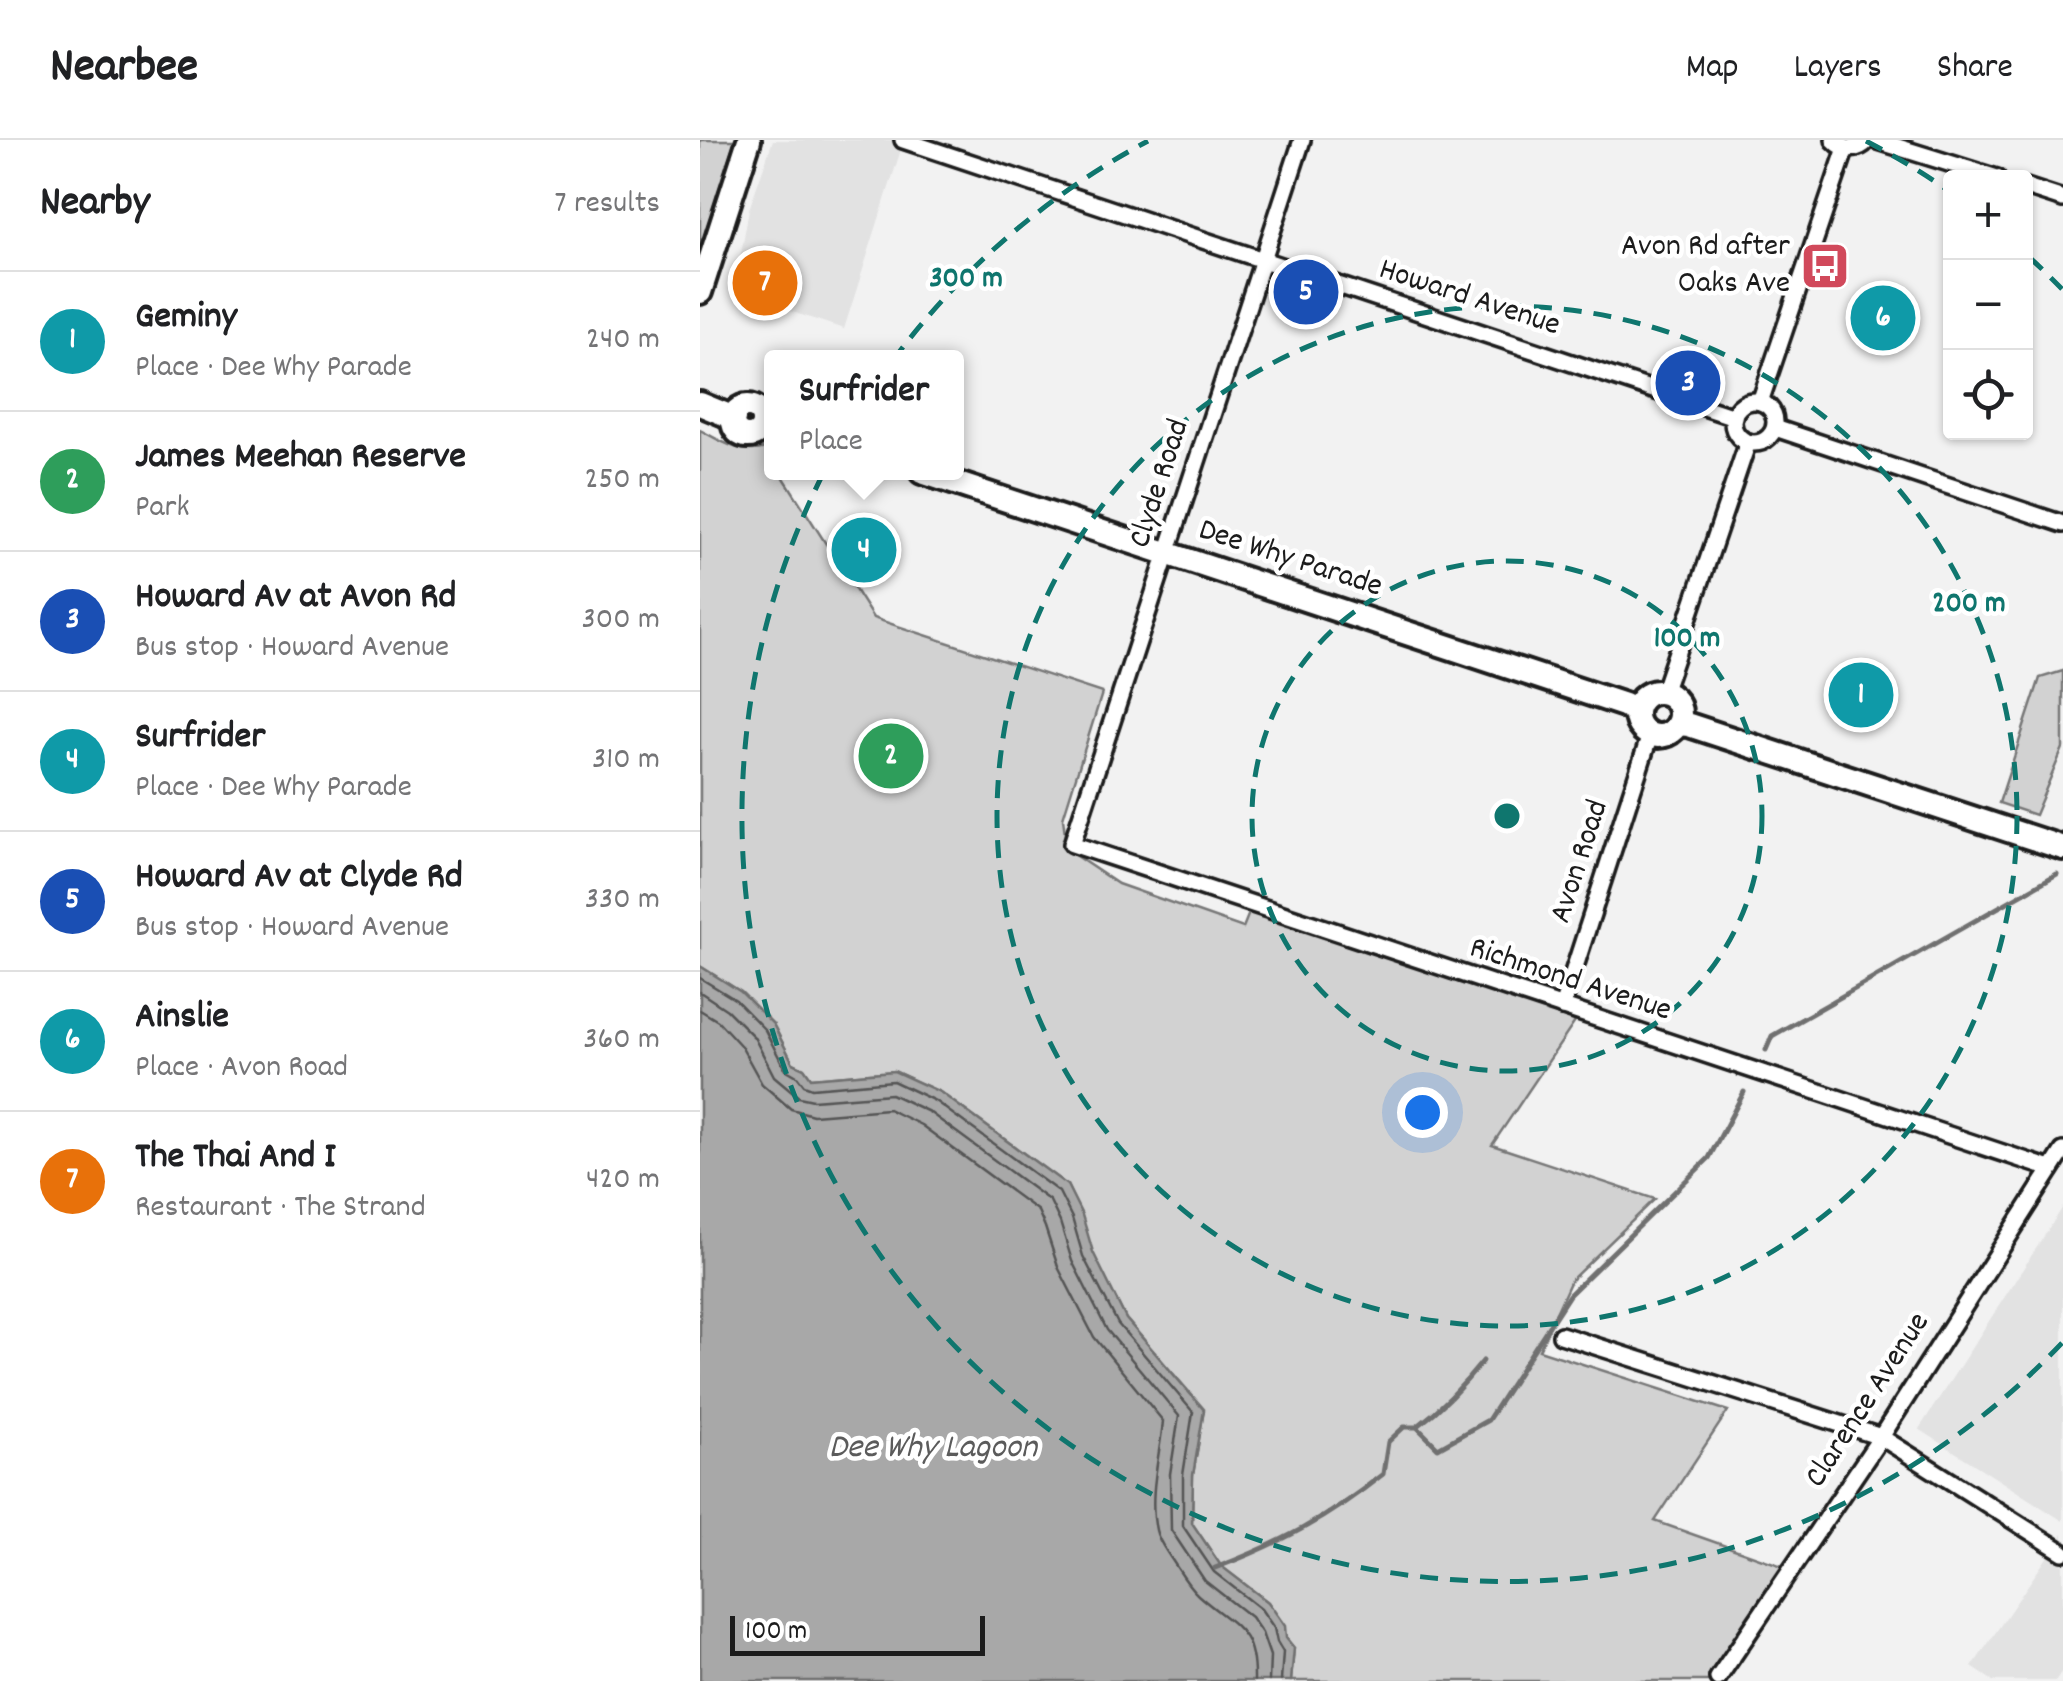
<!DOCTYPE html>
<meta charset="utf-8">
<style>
:root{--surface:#fff;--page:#f6f6f6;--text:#202124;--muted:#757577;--line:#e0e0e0;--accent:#111827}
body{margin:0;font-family:Dekko,sans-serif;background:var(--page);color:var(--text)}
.controls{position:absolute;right:30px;top:30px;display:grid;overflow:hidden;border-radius:10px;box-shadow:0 2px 8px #0004}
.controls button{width:90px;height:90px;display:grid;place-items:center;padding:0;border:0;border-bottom:2px solid var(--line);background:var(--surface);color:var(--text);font:50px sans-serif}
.scale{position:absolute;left:30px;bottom:25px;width:255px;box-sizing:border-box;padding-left:10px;border:5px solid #1c1c1c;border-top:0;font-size:28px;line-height:35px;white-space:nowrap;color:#1c1c1c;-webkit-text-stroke:8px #fff;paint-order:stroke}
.you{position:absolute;left:722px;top:972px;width:35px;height:35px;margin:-25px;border:8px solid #fff;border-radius:50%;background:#1a73e8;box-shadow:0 0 0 15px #1a73e833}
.badge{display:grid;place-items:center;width:65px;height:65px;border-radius:50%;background:var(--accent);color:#fff;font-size:32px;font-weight:700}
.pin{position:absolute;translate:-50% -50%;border:5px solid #fff;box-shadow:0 2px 10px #0006}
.popup{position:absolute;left:64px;top:210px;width:200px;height:130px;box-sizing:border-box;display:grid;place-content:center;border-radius:10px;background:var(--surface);filter:drop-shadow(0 2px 8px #0005);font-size:32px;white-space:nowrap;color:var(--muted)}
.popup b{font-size:38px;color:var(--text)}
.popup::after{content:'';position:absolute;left:50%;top:100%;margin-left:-20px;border:20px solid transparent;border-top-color:var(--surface)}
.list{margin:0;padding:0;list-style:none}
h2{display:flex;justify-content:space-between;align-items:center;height:130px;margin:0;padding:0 40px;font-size:42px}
h2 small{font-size:32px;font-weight:400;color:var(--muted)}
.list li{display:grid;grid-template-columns:65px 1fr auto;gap:30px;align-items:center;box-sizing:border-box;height:140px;padding:0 40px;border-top:2px solid var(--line)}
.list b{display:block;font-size:38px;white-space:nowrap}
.list p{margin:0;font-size:32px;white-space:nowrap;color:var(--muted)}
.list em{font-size:32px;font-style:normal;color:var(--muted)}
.icon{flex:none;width:55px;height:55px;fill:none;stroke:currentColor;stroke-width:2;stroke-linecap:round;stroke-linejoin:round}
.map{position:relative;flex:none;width:1363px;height:1541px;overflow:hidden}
header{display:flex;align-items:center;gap:60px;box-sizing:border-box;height:140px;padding:0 50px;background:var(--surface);border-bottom:2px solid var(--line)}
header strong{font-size:48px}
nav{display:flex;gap:55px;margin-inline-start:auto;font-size:35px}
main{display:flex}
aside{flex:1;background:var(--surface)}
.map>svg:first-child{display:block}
.built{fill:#e2e2e2}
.green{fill:#d2d2d2;stroke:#777;stroke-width:2.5}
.water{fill:#a8a8a8;stroke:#707070;stroke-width:2.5}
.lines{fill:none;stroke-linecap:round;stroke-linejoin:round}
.shore{stroke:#545454;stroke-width:2.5}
.stream{stroke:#707070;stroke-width:5}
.minor-casing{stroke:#1c1c1c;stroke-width:22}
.secondary-casing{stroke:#1c1c1c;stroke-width:30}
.minor{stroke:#fff;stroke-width:15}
.secondary{stroke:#fff;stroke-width:22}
.ring{fill:none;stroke:#0f766e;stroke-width:5;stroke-dasharray:18 12}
.labels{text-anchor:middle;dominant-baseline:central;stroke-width:9;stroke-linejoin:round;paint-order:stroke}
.poi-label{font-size:32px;fill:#1c1c1c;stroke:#fff;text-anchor:end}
.street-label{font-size:32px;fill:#1c1c1c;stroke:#fff}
.water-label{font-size:35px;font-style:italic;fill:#5b5b5b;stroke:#fff}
.centre{fill:#0f766e;stroke:#fff;stroke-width:5}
.ring-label{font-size:30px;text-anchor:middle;font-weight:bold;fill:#0f766e;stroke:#fff;stroke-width:9;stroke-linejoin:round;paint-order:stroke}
</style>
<header>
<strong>Nearbee</strong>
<nav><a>Map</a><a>Layers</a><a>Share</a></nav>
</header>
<main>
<aside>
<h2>Nearby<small>7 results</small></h2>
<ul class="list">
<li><span class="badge" style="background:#0f9aa8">1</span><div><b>Geminy</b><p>Place · Dee Why Parade</p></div><em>240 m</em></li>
<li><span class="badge" style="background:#2e9e5b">2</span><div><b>James Meehan Reserve</b><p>Park</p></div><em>250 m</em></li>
<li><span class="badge" style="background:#1a4fb4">3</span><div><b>Howard Av at Avon Rd</b><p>Bus stop · Howard Avenue</p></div><em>300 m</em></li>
<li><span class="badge" style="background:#0f9aa8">4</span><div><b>Surfrider</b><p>Place · Dee Why Parade</p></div><em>310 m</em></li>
<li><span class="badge" style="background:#1a4fb4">5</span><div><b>Howard Av at Clyde Rd</b><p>Bus stop · Howard Avenue</p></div><em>330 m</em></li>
<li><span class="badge" style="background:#0f9aa8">6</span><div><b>Ainslie</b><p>Place · Avon Road</p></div><em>360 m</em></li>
<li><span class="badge" style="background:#e8710a">7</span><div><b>The Thai And I</b><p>Restaurant · The Strand</p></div><em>420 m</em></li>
</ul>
</aside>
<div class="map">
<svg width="1363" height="1541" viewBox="0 0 1363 1541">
<rect width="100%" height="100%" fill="#f2f2f2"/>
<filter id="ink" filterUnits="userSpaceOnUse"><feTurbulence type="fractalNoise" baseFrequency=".01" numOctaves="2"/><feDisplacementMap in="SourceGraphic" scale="20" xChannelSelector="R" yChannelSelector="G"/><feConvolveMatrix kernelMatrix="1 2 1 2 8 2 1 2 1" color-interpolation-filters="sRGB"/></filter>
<g filter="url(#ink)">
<g class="built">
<path d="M 73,0 L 204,0 L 144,189 L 34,153 L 49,69 Z"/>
<path d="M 1363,1067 L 1363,1381 L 1219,1289 Z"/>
<path d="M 1363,1394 L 1363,1530 L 1356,1541 L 1293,1541 L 1272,1527 Z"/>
</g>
<g class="green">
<path d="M 0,0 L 35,0 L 0,109 Z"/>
<path d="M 0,290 C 22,302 41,315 66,308 L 71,317 L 71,332 L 81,333 L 173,478 L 402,553 L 363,678 L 367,710 L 418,744 L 543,788 L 553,763 L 881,873 L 792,1005 L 955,1059 L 871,1140 L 839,1210 L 1028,1271 L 955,1381 L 1091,1429 L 1023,1541 L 591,1541 L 594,1508 L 586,1498 L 568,1462 L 521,1426 L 492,1383 L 493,1335 L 504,1269 L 426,1179 L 392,1112 L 381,1075 L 367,1045 L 240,952 L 194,931 L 111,938 L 104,928 L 93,923 L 73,884 L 41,852 L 0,826 Z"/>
<path d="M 1363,531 L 1363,608 L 1335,675 L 1299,663 L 1340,538 Z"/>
</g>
<path class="water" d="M 0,826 L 41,852 L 73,884 L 93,923 L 104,928 L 111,938 L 194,931 L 240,952 L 367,1045 L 382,1075 L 393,1112 L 426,1179 L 504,1270 L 493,1335 L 492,1383 L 521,1426 L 568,1462 L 585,1486 L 586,1498 L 594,1508 L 591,1541 L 0,1541 Z"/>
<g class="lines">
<g class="shore">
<path d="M 0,838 L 36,860 L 65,890 L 85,929 L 97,936 L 104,945 L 112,948 L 193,941 L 235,961 L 359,1052 L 372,1078 L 383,1116 L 418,1184 L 493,1272 L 483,1335 L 483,1386 L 514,1432 L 561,1469 L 574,1488 L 577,1502 L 583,1512 L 581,1541"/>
<path d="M 0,852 L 27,870 L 54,897 L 74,936 L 99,957 L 113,960 L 191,954 L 229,972 L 350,1061 L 360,1082 L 372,1121 L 407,1190 L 479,1276 L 470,1334 L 471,1390 L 505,1441 L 551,1477 L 562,1493 L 570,1516 L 569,1541"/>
<path d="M 0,870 L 18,881 L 41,906 L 62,944 L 91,969 L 113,975 L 188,969 L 221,985 L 338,1071 L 345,1087 L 358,1127 L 394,1197 L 463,1281 C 460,1316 448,1354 456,1390 C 458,1400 465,1409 470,1417 C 479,1430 487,1445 498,1455 C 534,1487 555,1487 554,1541"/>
</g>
<g class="stream">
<path d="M 1066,910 L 1072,896 L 1357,734"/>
<path d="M 718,1286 C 743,1267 763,1246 783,1221"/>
<path d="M 515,1428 C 581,1403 628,1378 683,1334 L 688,1302 L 704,1287 L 717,1287 L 738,1308 L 788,1280 L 869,1155 L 1009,1018 L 1044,952"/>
</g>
<g class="minor-casing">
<g id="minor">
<path d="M 203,0 L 1034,277"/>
<path d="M 602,0 L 372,704 L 1351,1029"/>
<path d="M 1134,0 C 1144,11 1158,12 1168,0"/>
<path d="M 1175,0 L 1297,38"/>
<path d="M 1326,47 L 1363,59"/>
<circle cx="1054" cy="282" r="21"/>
<path d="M 1060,262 L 1146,8"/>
<path d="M 1075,288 L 1363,384"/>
<path d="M 963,553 L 1048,302"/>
<path d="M 862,867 L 950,595"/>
<path d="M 861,1195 L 1181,1297 L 1363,1412"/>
<path d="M 1018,1538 L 1181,1297 L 1363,1011"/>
</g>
</g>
<g class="secondary-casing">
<g id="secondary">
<path d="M 0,152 L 49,0"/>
<path d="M 0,264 L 34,278"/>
<circle cx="48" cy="281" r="15"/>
<path d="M 222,332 L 924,565 L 936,572"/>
<circle cx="958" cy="574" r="22"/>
<path d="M 978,584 L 989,585 L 1363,708"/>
</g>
</g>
<use href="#minor" class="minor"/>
<use href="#secondary" class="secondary"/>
</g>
</g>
<g class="ring">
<circle cx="807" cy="676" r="255"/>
<circle cx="807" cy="676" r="510"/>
<path d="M1362 1203A765 765 0 1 1 448 1M1166 1A765 765 0 0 1 1246 49M1329 117A765 765 0 0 1 1362 149"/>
</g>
<defs>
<g id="bus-square" transform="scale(2.5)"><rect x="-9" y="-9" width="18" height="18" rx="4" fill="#d1495b" stroke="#fff"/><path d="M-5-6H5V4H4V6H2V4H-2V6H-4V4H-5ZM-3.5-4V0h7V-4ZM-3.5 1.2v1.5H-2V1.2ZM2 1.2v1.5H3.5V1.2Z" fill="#fff"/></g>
</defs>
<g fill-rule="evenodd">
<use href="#bus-square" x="1125" y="126"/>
</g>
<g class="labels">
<g class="poi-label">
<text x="1090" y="108">Avon Rd after<tspan x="1090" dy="37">Oaks Ave</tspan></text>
</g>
<g class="street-label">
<text transform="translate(769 159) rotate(18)">Howard Avenue</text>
<text transform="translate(461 344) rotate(-72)">Clyde Road</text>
<text transform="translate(590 420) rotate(18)">Dee Why Parade</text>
<text transform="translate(881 722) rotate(-72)">Avon Road</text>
<text transform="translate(870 841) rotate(18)">Richmond Avenue</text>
<text transform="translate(1169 1261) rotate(-57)">Clarence Avenue</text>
</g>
<g class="water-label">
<text x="233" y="1309">Dee Why Lagoon</text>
</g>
</g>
<circle cx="807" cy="676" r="15" class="centre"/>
<g class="ring-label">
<text x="266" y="146">300 m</text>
<text x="1269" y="471">200 m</text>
<text x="987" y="506">100 m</text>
</g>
</svg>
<div class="controls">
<button>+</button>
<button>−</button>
<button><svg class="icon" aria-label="locate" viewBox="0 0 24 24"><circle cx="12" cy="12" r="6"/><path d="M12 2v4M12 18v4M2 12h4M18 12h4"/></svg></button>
</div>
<div class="scale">100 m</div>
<div class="you"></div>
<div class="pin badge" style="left:1161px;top:555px;background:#0f9aa8">1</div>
<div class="pin badge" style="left:191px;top:616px;background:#2e9e5b">2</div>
<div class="pin badge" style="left:988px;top:243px;background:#1a4fb4">3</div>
<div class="pin badge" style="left:164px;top:410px;background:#0f9aa8">4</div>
<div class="popup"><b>Surfrider</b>Place</div>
<div class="pin badge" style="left:606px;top:152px;background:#1a4fb4">5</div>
<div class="pin badge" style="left:1183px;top:178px;background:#0f9aa8">6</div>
<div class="pin badge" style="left:65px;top:143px;background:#e8710a">7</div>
</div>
</main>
